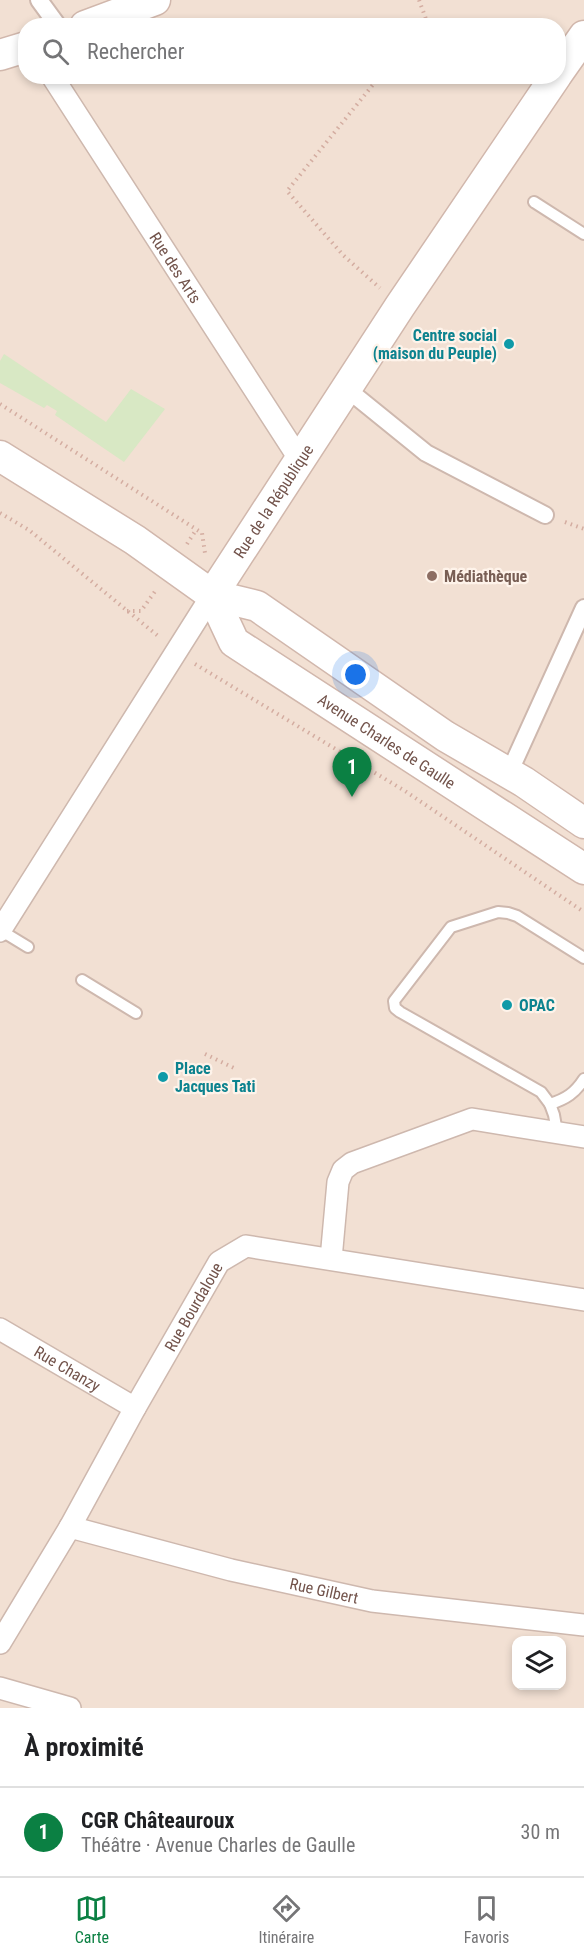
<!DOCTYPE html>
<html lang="fr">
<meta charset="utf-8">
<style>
:root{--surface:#fff;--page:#f6f6f6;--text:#202124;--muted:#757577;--line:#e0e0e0;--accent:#0b8043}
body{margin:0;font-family:"Roboto Condensed",sans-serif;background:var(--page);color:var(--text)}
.controls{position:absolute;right:18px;bottom:18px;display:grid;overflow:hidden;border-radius:12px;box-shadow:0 3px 9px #0003}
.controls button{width:54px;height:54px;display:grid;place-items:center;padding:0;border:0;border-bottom:2px solid var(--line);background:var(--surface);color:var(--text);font:30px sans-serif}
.you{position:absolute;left:356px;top:675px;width:21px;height:21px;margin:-15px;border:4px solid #fff;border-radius:50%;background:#1a73e8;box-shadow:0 0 0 9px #1a73e833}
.badge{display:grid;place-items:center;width:39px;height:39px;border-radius:50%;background:var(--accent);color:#fff;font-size:20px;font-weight:700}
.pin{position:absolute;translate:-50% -50px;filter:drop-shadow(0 2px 3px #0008)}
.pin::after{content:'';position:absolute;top:32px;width:21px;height:18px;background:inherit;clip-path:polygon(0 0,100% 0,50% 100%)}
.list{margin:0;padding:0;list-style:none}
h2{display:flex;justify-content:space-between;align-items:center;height:78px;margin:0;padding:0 24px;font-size:26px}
h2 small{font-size:20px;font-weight:400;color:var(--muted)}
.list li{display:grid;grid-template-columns:39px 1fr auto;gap:18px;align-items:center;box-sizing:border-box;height:90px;padding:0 24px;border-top:2px solid var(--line)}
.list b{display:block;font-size:22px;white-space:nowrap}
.list p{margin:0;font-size:20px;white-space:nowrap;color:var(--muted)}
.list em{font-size:20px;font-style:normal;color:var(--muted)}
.icon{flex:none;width:33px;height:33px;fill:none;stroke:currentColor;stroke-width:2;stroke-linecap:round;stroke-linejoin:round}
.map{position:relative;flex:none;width:584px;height:1708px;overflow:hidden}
.search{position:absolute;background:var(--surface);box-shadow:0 3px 9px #0003;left:18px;right:18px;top:18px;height:66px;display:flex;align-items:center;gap:15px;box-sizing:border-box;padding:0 21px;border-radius:24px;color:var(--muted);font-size:22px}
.sheet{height:168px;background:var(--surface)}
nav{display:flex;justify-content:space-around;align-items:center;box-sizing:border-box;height:84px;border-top:2px solid var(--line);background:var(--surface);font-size:16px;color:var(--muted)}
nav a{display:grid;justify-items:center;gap:3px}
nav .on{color:var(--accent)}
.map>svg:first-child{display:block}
.residential{fill:#f2e0d3;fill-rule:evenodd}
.green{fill:#d8e8c4}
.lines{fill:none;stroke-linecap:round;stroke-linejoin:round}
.service-casing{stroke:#ceb8ae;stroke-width:14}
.pedestrian-casing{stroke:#ceb8ae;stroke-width:20}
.minor-casing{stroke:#ceb8ae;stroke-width:24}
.secondary-casing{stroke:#d1b7ac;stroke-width:33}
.path{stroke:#d4ada1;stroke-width:4;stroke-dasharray:1.5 4.5;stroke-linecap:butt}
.service{stroke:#fff;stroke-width:10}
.pedestrian{stroke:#fff;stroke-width:16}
.minor{stroke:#fff;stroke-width:21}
.secondary{stroke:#fff;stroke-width:30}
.culture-dot{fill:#0f9aa8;stroke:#fef3ea;stroke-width:2}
.education-dot{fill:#8d6e63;stroke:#fef3ea;stroke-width:2}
.labels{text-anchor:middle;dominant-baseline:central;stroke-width:4.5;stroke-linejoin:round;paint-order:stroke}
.street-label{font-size:16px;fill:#72534b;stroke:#fef3ea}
.culture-label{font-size:16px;font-weight:bold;fill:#0d838f;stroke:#fef3ea;text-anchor:start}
.education-label{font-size:16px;font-weight:bold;fill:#785e54;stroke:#fef3ea;text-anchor:start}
</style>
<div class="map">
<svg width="584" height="1708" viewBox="0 0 584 1708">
<rect width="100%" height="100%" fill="#fbefe4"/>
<path class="residential" d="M 0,0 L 584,0 L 584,1708 L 0,1708 ZM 26,26 L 558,26 L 558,76 L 26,76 ZM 516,1640 L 562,1640 L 562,1686 L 516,1686 Z"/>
<path class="green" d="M 4,354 L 106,422 L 131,389 L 165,409 L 124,462 L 55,415 L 57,411 L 47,405 L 44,408 L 0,383 L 0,361 Z"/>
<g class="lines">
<g class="service-casing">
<g id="service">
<path d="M 534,202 L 584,234"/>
<path d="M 0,930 L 28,947"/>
<path d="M 584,958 L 517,916 L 508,913 L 498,912 L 451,927 L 394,1001 L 395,1008 L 400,1012 L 541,1092 L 550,1104 C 566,1099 575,1093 584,1079"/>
<path d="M 82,980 L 136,1013"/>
<path d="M 550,1104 L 554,1115 L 557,1132"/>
</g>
</g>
<g class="pedestrian-casing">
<g id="pedestrian">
<path d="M 39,0 L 58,26"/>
<path d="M 347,389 L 426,453 L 545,515"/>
<path d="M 509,773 L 584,608"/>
</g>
</g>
<g class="minor-casing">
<g id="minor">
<path id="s1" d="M 52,76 L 300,460"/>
<path d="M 0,931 L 212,595"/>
<path d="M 331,1259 L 338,1182 L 343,1170 L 352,1163 L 472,1119 L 584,1137"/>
<path id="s2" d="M 0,1329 L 135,1408"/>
<path id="s3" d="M 70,1527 L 231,1570 L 372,1601 L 584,1625"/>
<path id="s4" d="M 0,1643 L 70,1527 L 135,1408 L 219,1262 L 246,1246 L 584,1300"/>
<path d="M 0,1688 L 70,1708"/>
</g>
</g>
<g class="secondary-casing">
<g id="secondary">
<path d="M 85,26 L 155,0"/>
<path d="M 0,55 L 26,47"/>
<path d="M 558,73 L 584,36"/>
<path d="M 0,456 L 135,540 L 212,595 L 257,606 L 445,736 L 524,782 L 584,823"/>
<path id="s5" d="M 212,595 L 400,306 L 556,76"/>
<path id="s6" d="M 212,595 L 234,642 L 584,869"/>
</g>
</g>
<g class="path">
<path d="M 419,0 L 426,19 L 421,26"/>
<path d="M 380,76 L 287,191 L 343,255 L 380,288"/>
<path d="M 0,404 L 202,533 L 205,553"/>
<path d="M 0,513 L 29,530 L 158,636"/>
<path d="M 565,522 L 584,529"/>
<path d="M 187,544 L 196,530"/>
<path d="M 127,611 L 141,611 L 156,590"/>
<path d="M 195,664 L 405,791 L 584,912"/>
<path d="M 205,1054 L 234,1068"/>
</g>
<use href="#service" class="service"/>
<use href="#pedestrian" class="pedestrian"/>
<use href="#minor" class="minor"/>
<use href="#secondary" class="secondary"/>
</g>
<g class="culture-dot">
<circle cx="509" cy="344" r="6"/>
<circle cx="507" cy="1005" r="6"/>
<circle cx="163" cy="1077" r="6"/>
</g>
<circle class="education-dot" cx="432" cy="576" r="6"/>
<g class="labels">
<g class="street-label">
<text stroke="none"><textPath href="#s1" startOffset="228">Rue des Arts</textPath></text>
<text stroke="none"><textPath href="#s5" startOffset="112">Rue de la République</textPath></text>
<text stroke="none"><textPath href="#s6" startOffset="234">Avenue Charles de Gaulle</textPath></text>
<text stroke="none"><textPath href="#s4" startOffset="388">Rue Bourdaloue</textPath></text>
<text stroke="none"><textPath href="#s2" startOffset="78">Rue Chanzy</textPath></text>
<text stroke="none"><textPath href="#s3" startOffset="262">Rue Gilbert</textPath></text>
</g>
<g class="culture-label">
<text x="497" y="335" text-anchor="end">Centre social<tspan x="497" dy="18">(maison du Peuple)</tspan></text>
<text x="519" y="1005">OPAC</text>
<text x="175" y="1068">Place<tspan x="175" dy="18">Jacques Tati</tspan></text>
</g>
<g class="education-label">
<text x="444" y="576">Médiathèque</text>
</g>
</g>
</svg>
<div class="controls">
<button><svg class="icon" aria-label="layers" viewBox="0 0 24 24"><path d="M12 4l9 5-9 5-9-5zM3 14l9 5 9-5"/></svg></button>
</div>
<div class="you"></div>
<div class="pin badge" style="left:352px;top:797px">1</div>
<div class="search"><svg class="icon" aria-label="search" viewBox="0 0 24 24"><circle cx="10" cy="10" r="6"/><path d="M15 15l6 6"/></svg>Rechercher</div>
</div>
<section class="sheet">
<h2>À proximité<small></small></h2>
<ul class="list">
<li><span class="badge">1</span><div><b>CGR Châteauroux</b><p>Théâtre · Avenue Charles de Gaulle</p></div><em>30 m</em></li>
</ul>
</section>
<nav>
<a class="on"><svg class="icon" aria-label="map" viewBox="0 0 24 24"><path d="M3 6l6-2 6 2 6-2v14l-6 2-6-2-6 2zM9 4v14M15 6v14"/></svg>Carte</a>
<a><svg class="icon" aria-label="directions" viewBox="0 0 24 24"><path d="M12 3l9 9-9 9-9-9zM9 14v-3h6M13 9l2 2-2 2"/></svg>Itinéraire</a>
<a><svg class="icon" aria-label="saved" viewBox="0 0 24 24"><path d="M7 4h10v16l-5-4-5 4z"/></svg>Favoris</a>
</nav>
